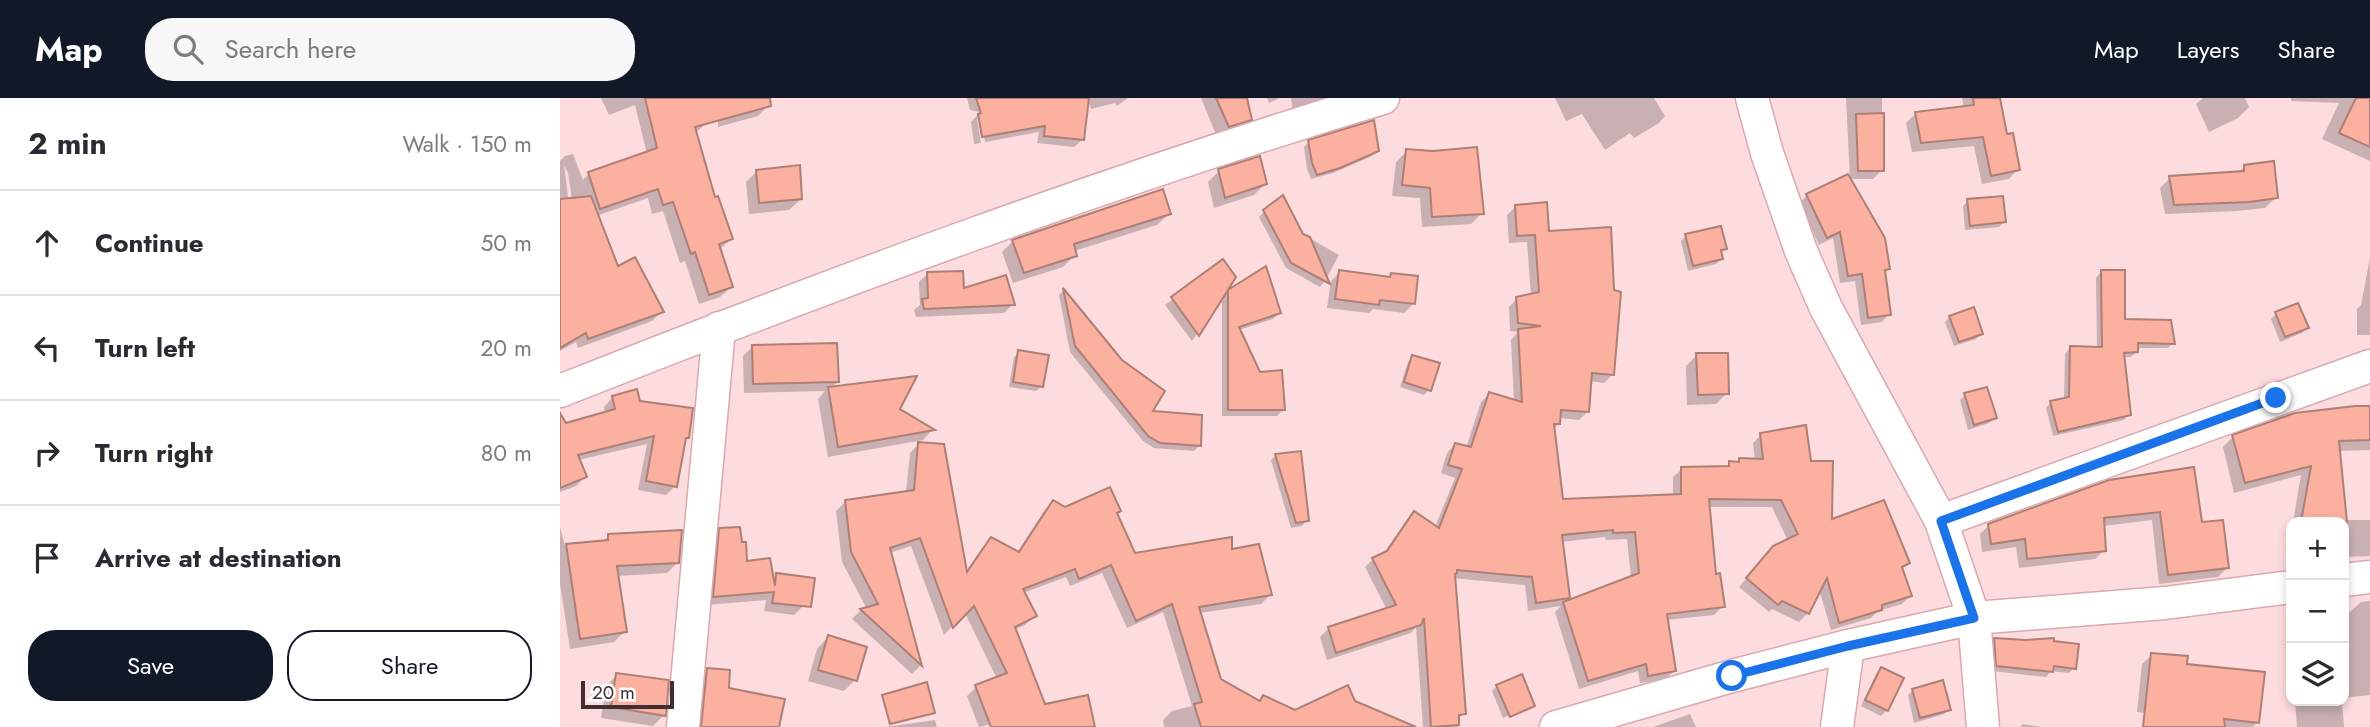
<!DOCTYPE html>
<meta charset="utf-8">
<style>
:root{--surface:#fff;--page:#f7f7f7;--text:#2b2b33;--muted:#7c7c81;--line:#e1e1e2;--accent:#111827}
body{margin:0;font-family:Jost,sans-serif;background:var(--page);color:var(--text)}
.controls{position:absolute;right:21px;bottom:21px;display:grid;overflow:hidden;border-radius:14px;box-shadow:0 4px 10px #0003}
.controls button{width:63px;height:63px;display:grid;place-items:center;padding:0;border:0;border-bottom:2px solid var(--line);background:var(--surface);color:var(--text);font:35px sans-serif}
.scale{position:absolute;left:21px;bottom:18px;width:93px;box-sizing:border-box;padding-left:7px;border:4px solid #422e30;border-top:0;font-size:19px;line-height:24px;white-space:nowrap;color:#422e30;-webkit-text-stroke:5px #fff;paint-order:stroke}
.stop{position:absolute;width:21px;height:21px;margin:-16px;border:5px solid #1a73e8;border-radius:50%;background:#fff}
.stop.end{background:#1a73e8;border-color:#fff;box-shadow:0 2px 7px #0008}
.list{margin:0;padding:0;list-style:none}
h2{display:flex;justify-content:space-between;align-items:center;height:91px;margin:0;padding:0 28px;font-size:30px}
h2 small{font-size:23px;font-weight:400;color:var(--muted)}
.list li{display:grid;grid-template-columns:46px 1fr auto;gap:21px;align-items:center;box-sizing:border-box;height:105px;padding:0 28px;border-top:2px solid var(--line)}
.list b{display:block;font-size:26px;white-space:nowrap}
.list em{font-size:23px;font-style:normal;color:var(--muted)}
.actions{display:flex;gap:14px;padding:21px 28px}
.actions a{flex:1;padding:16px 0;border:2px solid var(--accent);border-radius:28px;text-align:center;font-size:24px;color:var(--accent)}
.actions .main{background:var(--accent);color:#fff}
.icon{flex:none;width:38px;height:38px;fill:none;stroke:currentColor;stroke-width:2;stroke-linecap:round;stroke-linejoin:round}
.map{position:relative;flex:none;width:1810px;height:629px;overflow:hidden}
header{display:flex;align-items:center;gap:42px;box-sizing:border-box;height:98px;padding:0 35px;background:var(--accent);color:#fff}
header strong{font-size:33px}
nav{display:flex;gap:38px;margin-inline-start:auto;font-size:24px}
.search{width:490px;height:63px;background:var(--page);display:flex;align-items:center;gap:18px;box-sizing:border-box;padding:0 24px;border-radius:28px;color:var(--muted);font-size:26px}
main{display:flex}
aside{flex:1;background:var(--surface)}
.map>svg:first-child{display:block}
.shadow{fill:#0003;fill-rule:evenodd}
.building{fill:#fcb09f;stroke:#ad7f75;stroke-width:2}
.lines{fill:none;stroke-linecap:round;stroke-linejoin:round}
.minor-casing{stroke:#daa9ad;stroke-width:35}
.minor{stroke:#fff;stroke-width:32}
.route{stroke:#1a73e8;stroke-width:9}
</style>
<header>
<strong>Map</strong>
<div class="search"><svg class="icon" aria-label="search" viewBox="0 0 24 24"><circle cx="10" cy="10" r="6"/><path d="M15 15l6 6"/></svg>Search here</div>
<nav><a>Map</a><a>Layers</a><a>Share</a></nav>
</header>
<main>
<aside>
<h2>2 min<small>Walk · 150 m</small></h2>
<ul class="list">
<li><svg class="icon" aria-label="ahead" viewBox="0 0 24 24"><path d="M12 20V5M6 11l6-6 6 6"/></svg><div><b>Continue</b></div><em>50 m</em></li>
<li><svg class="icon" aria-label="left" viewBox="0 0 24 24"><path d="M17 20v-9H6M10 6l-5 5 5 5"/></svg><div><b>Turn left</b></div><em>20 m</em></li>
<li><svg class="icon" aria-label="right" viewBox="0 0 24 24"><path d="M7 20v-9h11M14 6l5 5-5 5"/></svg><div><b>Turn right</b></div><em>80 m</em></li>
<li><svg class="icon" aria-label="arrive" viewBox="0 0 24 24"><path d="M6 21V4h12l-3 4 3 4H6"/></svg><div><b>Arrive at destination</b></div></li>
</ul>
<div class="actions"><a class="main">Save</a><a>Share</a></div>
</aside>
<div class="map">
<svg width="1810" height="629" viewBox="0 0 1810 629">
<rect width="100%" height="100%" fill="#fcdcdf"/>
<g class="shadow">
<path d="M 41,0 L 141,0 L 148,24 L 135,35 L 154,102 L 171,141 L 160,151 L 171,189 L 160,199 L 139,206 L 125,163 L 120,165 L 103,113 L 92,116 L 88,100 L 36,118 L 57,170 L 102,213 L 92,223 L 18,250 L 16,244 L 0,253 L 0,63 L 5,58 L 13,56 L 23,82 L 29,75 L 87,56 L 75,7 L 49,17 ZM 4,67 L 8,75 L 16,129 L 12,130 Z"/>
<path d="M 159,0 L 209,0 L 209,7 L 198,18 L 158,29 Z"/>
<path d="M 407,0 L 451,0 L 522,42 L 514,49 L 477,45 L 479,34 L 425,44 L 421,21 L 417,21 L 421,45 L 414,46 L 411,24 L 420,14 L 410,12 Z"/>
<path d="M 528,0 L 568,0 L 557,8 L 555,5 L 531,11 Z"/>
<path d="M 641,0 L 685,0 L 690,21 L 679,32 L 657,39 Z"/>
<path d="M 707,0 L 720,0 L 709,5 Z"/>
<path d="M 731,0 L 775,0 L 733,15 Z"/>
<path d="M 995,0 L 1094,0 L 1105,18 L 1099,25 L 1074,40 L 1070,35 L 1045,52 L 1022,16 L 1006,23 Z"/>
<path d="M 1286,0 L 1322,0 L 1322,72 L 1313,81 L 1290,81 Z"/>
<path d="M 1402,0 L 1438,0 L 1446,38 L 1458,71 L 1449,81 L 1422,86 L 1414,48 L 1352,54 L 1346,25 L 1356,15 L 1404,10 Z"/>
<path d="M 1643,0 L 1685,0 L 1689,9 L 1678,20 L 1649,34 L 1636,6 Z"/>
<path d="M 1731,0 L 1810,0 L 1810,63 L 1762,41 L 1779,5 L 1731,3 Z"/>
<path d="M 749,44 L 817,52 L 812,58 L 773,75 L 751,81 L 747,71 L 744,49 Z"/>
<path d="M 847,53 L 873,55 L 922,115 L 911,126 L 862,129 L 860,100 L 832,98 L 836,64 Z"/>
<path d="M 1684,69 L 1716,99 L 1705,110 L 1677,113 L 1605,116 L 1600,90 L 1610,80 L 1678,75 Z"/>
<path d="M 197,73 L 241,101 L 229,112 L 189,116 L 186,84 Z"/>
<path d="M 659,73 L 705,86 L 694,97 L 654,110 L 648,84 Z"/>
<path d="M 1247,97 L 1329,171 L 1324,175 L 1329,216 L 1322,224 L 1301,227 L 1295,183 L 1280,185 L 1273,140 L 1259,147 L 1240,105 Z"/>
<path d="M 1408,103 L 1444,123 L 1439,129 L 1405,132 L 1403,108 Z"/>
<path d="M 955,109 L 988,134 L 1053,276 L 1044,285 L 1030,283 L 1028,313 L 1019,322 L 999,320 L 999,326 L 993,331 L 1002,403 L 1113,398 L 1113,379 L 1122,371 L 1165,370 L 1170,365 L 1176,365 L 1180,362 L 1195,363 L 1193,345 L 1201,337 L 1249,364 L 1270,424 L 1348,465 L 1341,472 L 1350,498 L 1342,506 L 1318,513 L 1311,520 L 1271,532 L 1259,491 L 1248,515 L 1239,524 L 1212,511 L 1209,514 L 1179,489 L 1205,458 L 1228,443 L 1212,409 L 1148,409 L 1154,478 L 1163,508 L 1154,517 L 1106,522 L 1114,573 L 1106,581 L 1080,585 L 1078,573 L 1019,591 L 995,514 L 1001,508 L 968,513 L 965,487 L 893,480 L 904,615 L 897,622 L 898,629 L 863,629 L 856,529 L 851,535 L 767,562 L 760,539 L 769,530 L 827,512 L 805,469 L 813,461 L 823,456 L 846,423 L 854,415 L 875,429 L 895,380 L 881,375 L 887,355 L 895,346 L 906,350 L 921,304 L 929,296 L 954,303 L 951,242 L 958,234 L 950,233 L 949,209 L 957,201 L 971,198 L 967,144 L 949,145 L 947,117 ZM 1045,439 L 1046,442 L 1067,441 L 1071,480 L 1002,506 L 1008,500 L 1001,444 Z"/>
<path d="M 704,114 L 779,157 L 765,183 L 760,189 L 726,170 L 699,119 Z"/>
<path d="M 609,116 L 597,127 L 514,153 L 515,157 L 503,169 L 453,185 L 442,154 L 453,143 Z"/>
<path d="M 1126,138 L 1165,150 L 1160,155 L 1161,161 L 1156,166 L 1128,173 L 1121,143 Z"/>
<path d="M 1810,160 L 1810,237 L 1797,237 L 1797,211 L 1801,207 Z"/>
<path d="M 663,164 L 663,197 L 705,171 L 719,215 L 713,221 L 679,232 L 699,276 L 724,311 L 717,318 L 662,318 L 662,199 L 632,243 L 605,207 Z"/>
<path d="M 780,174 L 828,181 L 832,176 L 853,206 L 844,215 L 813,211 L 809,215 L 767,210 L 771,183 Z"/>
<path d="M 1541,174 L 1563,223 L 1613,245 L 1608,250 L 1576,250 L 1577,253 L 1571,259 L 1563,259 L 1569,316 L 1564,322 L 1493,338 L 1486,310 L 1491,304 L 1504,302 L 1505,256 L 1510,250 L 1537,250 L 1536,180 Z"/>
<path d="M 368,175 L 402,192 L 453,206 L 444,215 L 356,219 L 354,212 L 360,207 L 359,184 Z"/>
<path d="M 503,193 L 561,263 L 590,315 L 639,348 L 634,353 L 594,350 L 583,343 L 510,254 L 499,197 Z"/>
<path d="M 1716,216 L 1747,230 L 1742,235 L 1720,244 L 1711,221 Z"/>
<path d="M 1390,219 L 1421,235 L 1416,241 L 1394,248 L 1385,224 Z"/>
<path d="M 193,248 L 278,284 L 271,290 L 338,312 L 372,332 L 363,342 L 268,359 L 258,301 L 265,293 L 184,295 L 183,258 Z"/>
<path d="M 459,254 L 482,288 L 476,293 L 449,289 L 454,259 Z"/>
<path d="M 1137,257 L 1167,295 L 1156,306 L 1127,307 L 1126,268 Z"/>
<path d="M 853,259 L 869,292 L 864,297 L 840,289 L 848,264 Z"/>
<path d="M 1405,297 L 1435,320 L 1429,325 L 1408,332 L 1400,302 Z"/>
<path d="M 52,300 L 79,304 L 127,339 L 124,343 L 115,388 L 106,397 L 78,392 L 87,346 L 18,362 L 25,379 L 16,388 L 0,394 L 0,325 L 5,327 L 45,316 L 44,309 Z"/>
<path d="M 1810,310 L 1810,352 L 1778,353 L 1785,422 L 1810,422 L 1810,458 L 1784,459 L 1784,424 L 1733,424 L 1741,377 L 1674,395 L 1663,349 L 1673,339 Z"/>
<path d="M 359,346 L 405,475 L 422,450 L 431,441 L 457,455 L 484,413 L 493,404 L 504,411 L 555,416 L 574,457 L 671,453 L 710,497 L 701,506 L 639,515 L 659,582 L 698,604 L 703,599 L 735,614 L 794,605 L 818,629 L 604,629 L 603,622 L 612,613 L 632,608 L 603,514 L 567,530 L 542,475 L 510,488 L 506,479 L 463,495 L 474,518 L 465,527 L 454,532 L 484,608 L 533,629 L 438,629 L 436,625 L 419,629 L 407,598 L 416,589 L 437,581 L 405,515 L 384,537 L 351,448 L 330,455 L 360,568 L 352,576 L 292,521 L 301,512 L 307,511 L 282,464 L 276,413 L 285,404 L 346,395 L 350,355 Z"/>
<path d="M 716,357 L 747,422 L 742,428 L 731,430 L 711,362 Z"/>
<path d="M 1632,371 L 1641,426 L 1667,470 L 1658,479 L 1599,486 L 1592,422 L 1543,428 L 1544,452 L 1535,461 L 1459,470 L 1456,449 L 1422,454 L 1420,436 L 1429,427 Z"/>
<path d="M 0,429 L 5,448 L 42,445 L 49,437 L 118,464 L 107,475 L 57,478 L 65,533 L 54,544 L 10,551 L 0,486 Z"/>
<path d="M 160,432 L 186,465 L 212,482 L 217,477 L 243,508 L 234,517 L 204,513 L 206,502 L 145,507 L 151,441 Z"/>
<path d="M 1731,434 L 1731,459 L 1727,458 Z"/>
<path d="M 1810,503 L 1810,597 L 1784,600 L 1784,514 L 1790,514 L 1801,504 Z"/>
<path d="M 268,539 L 295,582 L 284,593 L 248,583 L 257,551 Z"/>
<path d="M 1435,542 L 1514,570 L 1509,575 L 1491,573 L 1486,579 L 1432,573 L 1430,547 Z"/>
<path d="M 1592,557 L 1625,567 L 1697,624 L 1693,629 L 1598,629 L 1596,616 L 1577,614 L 1582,566 Z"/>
<path d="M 147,571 L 167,591 L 217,629 L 132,629 L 136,582 Z"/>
<path d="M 1321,571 L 1327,612 L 1321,618 L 1301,608 L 1316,576 Z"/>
<path d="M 57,577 L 104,617 L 93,628 L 41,620 L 46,588 Z"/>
<path d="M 937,588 L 973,607 L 969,611 L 969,608 L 943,620 L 932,593 Z"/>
<path d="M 1353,592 L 1389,611 L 1384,616 L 1354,625 L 1348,597 Z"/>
<path d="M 1735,603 L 1782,603 L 1784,629 L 1737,629 Z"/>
<path d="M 1130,616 L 1136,629 L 1093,629 Z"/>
<path d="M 375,622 L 377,629 L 325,629 Z"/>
<path d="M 1463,626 L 1481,629 L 1460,629 Z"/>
</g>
<g class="building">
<path d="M 85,0 L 210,0 L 211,8 L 135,29 L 155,99 L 158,98 L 173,141 L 159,146 L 173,189 L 149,197 L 135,154 L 131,156 L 113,104 L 103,107 L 98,91 L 40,111 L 28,74 L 97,50 Z"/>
<path d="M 416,0 L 529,0 L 524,42 L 484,38 L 485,28 L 422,39 L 418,16 L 421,15 Z"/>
<path d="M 656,0 L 687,0 L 692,22 L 669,29 Z"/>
<path d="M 1413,0 L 1440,0 L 1447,36 L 1453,35 L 1460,72 L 1431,78 L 1423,39 L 1361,45 L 1355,14 L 1414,7 Z"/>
<path d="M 1796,0 L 1810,0 L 1810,49 L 1779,35 Z"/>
<path d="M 1324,15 L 1324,73 L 1298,73 L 1296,16 Z"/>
<path d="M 814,22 L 819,53 L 780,70 L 757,77 L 752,65 L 748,42 Z"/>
<path d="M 917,49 L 924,116 L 872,119 L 870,90 L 842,87 L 846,51 L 873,53 Z"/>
<path d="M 700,58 L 707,86 L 665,100 L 658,71 Z"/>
<path d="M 1714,63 L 1718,100 L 1689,104 L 1614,107 L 1609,78 L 1684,73 L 1684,67 Z"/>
<path d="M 240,67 L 242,101 L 199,105 L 196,72 Z"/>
<path d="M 1288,76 L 1325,140 L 1330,171 L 1325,172 L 1331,217 L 1308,220 L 1302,176 L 1288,178 L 1280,134 L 1267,140 L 1246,96 Z"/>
<path d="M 603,91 L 611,116 L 514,146 L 517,158 L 464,175 L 452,142 Z"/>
<path d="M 723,97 L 743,136 L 750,139 L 770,186 L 731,165 L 703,112 Z"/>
<path d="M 31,98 L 58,168 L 75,159 L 104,214 L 28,241 L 26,235 L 0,250 L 0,101 Z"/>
<path d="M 1443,98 L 1446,124 L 1410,128 L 1407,101 Z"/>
<path d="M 987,104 L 989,133 L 1051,129 L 1054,192 L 1061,194 L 1054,277 L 1032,275 L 1029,314 L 1001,312 L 1000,326 L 994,326 L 1003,401 L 1121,396 L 1121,369 L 1169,368 L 1169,363 L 1179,364 L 1179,360 L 1203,361 L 1200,335 L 1246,327 L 1251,363 L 1273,363 L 1272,421 L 1324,402 L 1350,465 L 1342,469 L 1352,498 L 1322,507 L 1322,512 L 1279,525 L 1267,480 L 1249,516 L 1222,503 L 1218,507 L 1186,480 L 1213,448 L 1238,436 L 1221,402 L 1149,401 L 1156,476 L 1160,475 L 1165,509 L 1107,516 L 1116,573 L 1088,578 L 1086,566 L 1028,583 L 1003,504 L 1079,475 L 1075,434 L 1053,435 L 1053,432 L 1002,437 L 1010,500 L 976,505 L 972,479 L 897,472 L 897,475 L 895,476 L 906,616 L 899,617 L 899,627 L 871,629 L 864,520 L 861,527 L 776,555 L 768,529 L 836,507 L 812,460 L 827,453 L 854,413 L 879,430 L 902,371 L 888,367 L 895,345 L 911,349 L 929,294 L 962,304 L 958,231 L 981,228 L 958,225 L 956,199 L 979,194 L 975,137 L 957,138 L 955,107 Z"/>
<path d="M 1161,128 L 1167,151 L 1161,152 L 1163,161 L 1133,168 L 1125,136 Z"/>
<path d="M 663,161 L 676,179 L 668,192 L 706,168 L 721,215 L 679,229 L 700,274 L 722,272 L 725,312 L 668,312 L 668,192 L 639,238 L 611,199 Z"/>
<path d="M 779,172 L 830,179 L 831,175 L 858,178 L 855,206 L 820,202 L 819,207 L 775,201 Z"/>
<path d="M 1541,172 L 1565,172 L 1565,221 L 1611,222 L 1615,246 L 1578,245 L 1578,254 L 1564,255 L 1571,317 L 1498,334 L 1490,303 L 1509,299 L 1510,248 L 1542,249 Z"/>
<path d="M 403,173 L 404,190 L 446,177 L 455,207 L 364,211 L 362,201 L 368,200 L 367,174 Z"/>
<path d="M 503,190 L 562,262 L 605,293 L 593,313 L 642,317 L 641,348 L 600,345 L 588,338 L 515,248 Z"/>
<path d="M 1738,205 L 1749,230 L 1725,239 L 1715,214 Z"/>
<path d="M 1414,209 L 1423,236 L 1399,244 L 1389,218 Z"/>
<path d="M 277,245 L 279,284 L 193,286 L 192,247 Z"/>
<path d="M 458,252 L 489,257 L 483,289 L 453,284 Z"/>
<path d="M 1136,255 L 1168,255 L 1169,296 L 1138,297 Z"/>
<path d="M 852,257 L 880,265 L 871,293 L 844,284 Z"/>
<path d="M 357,278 L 340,311 L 375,332 L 278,349 L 268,289 Z"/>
<path d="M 1427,289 L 1437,320 L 1414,327 L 1404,295 Z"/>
<path d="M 77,291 L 80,303 L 133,310 L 129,340 L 126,340 L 117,389 L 86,383 L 94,338 L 18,357 L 27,379 L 0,390 L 0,315 L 6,325 L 55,311 L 52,298 Z"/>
<path d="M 1795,308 L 1810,308 L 1810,342 L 1779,343 L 1787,424 L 1741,424 L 1751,368 L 1685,385 L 1672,337 L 1735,315 Z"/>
<path d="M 358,344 L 384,346 L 407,474 L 431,439 L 459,454 L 493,402 L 505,409 L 550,389 L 561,413 L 557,415 L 575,455 L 672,439 L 672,451 L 699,446 L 712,497 L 639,509 L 661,581 L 700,603 L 703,597 L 735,612 L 788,587 L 795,603 L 856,629 L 641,629 L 634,606 L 642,604 L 612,506 L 576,523 L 551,467 L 519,481 L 515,471 L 463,491 L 477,518 L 455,529 L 485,606 L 528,597 L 535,629 L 431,629 L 415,587 L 447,575 L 414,508 L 393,530 L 360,440 L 330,450 L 362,568 L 300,511 L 318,506 L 291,454 L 285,402 L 354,392 Z"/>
<path d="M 741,353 L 749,423 L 736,425 L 715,356 Z"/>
<path d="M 1634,369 L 1642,424 L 1663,422 L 1669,470 L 1608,477 L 1600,414 L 1544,420 L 1546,453 L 1467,461 L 1465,441 L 1431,446 L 1428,426 L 1549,382 Z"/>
<path d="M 180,429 L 182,444 L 186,444 L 187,463 L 210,460 L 215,488 L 216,475 L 255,480 L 251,509 L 212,505 L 214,494 L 153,499 L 159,430 Z"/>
<path d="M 122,432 L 119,465 L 57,468 L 67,534 L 20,541 L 6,446 L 48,442 L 48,436 Z"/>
<path d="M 268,537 L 307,549 L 297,583 L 258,572 Z"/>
<path d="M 1434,540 L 1466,542 L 1494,540 L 1494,543 L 1519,546 L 1516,571 L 1494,568 L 1493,574 L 1436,568 Z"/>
<path d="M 1591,555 L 1628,558 L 1627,566 L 1705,574 L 1699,625 L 1664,621 L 1665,629 L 1583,629 Z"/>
<path d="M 1321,569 L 1344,580 L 1328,613 L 1305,602 Z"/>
<path d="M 147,570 L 170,572 L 169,590 L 225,601 L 219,629 L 141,629 Z"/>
<path d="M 56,575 L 109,582 L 106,618 L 51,609 Z"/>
<path d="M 962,576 L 975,608 L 950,619 L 936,587 Z"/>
<path d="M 1383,582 L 1391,612 L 1360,620 L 1352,591 Z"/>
<path d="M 367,584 L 375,615 L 330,626 L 322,597 Z"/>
</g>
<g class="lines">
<g class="minor-casing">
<g id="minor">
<path d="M 1192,0 L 1207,55 L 1241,153 L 1266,210 L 1381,423 L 1414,520 L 1423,629"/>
<path d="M 0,293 C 271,186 544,84 823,0"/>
<path d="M 1381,423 L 1810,268"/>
<path d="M 1784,482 L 1810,479"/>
<path d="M 123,629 L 159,230"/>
<path d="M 996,629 L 1172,578 L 1288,548 L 1414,520 L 1605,505 L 1731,489"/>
<path d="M 1277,629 L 1288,548"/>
</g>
</g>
<use href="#minor" class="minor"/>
</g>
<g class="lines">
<path class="route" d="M 1172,578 L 1288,548 L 1414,520 L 1381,423 L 1716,300"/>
</g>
</svg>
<div class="controls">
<button>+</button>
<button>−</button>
<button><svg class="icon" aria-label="layers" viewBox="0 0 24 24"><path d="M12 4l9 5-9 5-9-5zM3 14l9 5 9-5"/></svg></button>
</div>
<div class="scale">20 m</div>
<div class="stop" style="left:1172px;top:578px"></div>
<div class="stop end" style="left:1716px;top:300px"></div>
</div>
</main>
